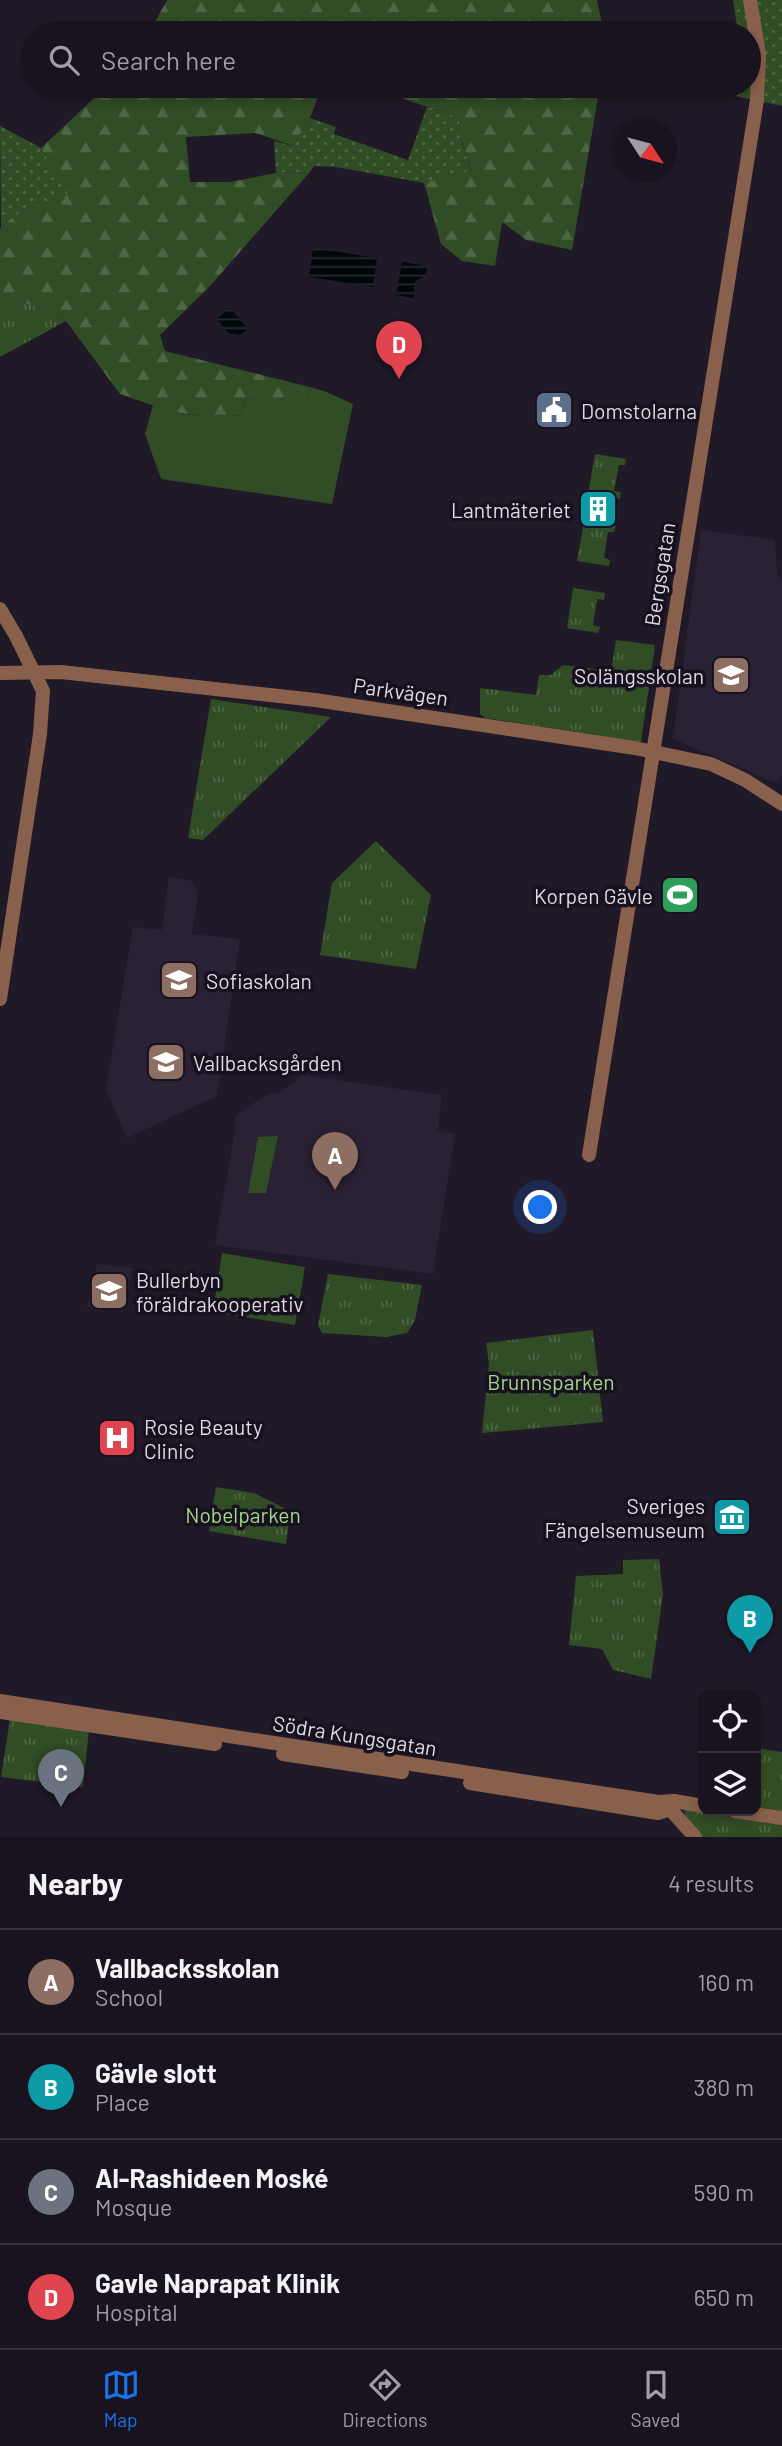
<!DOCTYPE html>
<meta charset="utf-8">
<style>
:root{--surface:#18131e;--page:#211c27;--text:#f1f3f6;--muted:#9f9ea4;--line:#36323c;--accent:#1a73e8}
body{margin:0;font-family:Barlow,sans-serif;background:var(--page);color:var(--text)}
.controls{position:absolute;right:21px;bottom:21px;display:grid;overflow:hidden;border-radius:14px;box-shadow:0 4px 10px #0003}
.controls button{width:63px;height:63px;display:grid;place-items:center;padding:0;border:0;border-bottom:2px solid var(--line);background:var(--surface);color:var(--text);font:35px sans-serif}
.compass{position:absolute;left:614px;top:119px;width:63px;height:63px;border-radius:50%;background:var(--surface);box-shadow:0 4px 10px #0003;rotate:126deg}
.you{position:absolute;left:541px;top:1208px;width:24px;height:24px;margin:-18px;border:5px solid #fff;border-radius:50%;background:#1a73e8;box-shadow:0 0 0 10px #1a73e833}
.badge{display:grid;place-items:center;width:46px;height:46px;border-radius:50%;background:var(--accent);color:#fff;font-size:23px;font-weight:700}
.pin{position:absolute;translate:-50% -58px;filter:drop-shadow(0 2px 4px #0008)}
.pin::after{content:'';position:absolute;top:37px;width:24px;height:21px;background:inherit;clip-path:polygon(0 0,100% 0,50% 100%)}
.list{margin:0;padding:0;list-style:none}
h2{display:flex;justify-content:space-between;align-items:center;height:91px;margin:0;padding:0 28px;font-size:30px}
h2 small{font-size:23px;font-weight:400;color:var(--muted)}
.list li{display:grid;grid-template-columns:46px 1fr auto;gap:21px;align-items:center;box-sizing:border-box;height:105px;padding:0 28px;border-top:2px solid var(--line)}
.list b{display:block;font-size:26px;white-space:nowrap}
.list p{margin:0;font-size:23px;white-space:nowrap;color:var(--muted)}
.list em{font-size:23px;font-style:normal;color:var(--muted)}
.icon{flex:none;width:38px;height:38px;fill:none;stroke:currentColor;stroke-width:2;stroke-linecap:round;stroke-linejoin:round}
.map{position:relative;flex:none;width:782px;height:1837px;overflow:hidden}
.search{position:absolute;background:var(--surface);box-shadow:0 4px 10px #0003;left:21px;right:21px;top:21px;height:77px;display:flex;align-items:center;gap:18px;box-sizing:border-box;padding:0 24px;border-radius:38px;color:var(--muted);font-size:26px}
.sheet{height:511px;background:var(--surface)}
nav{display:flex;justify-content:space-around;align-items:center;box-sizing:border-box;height:98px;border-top:2px solid var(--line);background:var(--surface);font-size:19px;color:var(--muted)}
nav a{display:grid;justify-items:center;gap:4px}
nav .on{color:var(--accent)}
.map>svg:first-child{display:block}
.built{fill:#2b2135}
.grass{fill:url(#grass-dots)}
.forest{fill:url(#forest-firs)}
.park{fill:url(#park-tufts)}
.garden{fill:#314d25}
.water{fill:url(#water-rules)}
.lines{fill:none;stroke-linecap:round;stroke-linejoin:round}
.secondary{stroke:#89604c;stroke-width:14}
.labels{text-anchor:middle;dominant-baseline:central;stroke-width:7;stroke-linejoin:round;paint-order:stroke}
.poi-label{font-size:21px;fill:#dfdbe5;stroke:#17101e;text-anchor:start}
.street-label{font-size:21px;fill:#dfdbe5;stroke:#17101e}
.park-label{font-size:21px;fill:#a0d789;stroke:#17101e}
</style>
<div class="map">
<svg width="782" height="1837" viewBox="0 0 782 1837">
<defs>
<pattern id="grass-dots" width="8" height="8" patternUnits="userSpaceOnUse" patternTransform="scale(1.75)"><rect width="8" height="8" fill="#314d25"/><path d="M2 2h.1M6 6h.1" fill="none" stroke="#4e6644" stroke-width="1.8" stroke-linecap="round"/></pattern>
<pattern id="forest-firs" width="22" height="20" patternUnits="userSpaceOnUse" patternTransform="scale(1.75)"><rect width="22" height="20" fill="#314d25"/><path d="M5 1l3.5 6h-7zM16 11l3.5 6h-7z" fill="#4e6644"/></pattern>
<pattern id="park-tufts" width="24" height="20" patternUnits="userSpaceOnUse" patternTransform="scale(1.75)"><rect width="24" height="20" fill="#314d25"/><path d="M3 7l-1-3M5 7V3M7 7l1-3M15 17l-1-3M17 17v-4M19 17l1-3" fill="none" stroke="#4e6644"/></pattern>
<pattern id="water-rules" width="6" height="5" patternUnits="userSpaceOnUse" patternTransform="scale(1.75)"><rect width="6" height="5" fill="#01080b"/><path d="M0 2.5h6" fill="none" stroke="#262b2e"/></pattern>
</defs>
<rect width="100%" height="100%" fill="#201928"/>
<g class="built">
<path d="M 701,530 L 775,540 L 777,574 L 782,581 L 782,776 L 776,783 L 673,739 Z"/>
<path d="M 169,877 L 192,881 L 198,893 L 192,934 L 240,939 L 217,1096 L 127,1138 L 106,1090 L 133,927 L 162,930 Z"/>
<path d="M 302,1075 L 442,1095 L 438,1130 L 455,1134 L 433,1274 L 215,1245 L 234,1135 L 235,1116 L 267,1094 L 281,1092 Z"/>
<path d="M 97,1264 L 133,1268 L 123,1311 L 87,1307 Z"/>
</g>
<g class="grass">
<path d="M 733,0 L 782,0 L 782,106 L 735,96 L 737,86 L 749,86 L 749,33 L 738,33 Z"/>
<path d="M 427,107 L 460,118 L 459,133 L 471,171 L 424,183 L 336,167 L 314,166 L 310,172 L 276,173 L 274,141 L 293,146 L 310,118 L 336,127 L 334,134 L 408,160 Z"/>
<path d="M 0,126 L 41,148 L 69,193 L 12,217 L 1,228 Z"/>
</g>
<g class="forest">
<path d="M 167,0 L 597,0 L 604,33 L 149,33 Z"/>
<path d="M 107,86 L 322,86 L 310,118 L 293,146 L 256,133 L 186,137 L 190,182 L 230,182 L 276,173 L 310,172 L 210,286 L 160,335 L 165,351 L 310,387 L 307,406 L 246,399 L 241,415 L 211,418 L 169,411 L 120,394 L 66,321 C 47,304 18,307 0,291 L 0,229 L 12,217 L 68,193 L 41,148 Z"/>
<path d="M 366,86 L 600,86 L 572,250 L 526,240 L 502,222 L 495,266 L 462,261 L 441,244 L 424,183 L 471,170 L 459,133 L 460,118 Z"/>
</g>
<g class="park">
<path d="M 0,291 C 18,307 47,304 66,321 L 0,357 Z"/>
<path d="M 595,454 L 626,459 L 625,465 L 619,465 L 614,491 L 621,492 L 620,499 L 588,494 Z"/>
<path d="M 584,521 L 616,526 L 614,532 L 608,532 L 604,558 L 610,560 L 609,566 L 577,561 Z"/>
<path d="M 573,588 L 605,593 L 604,600 L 597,599 L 593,625 L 600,627 L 598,633 L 567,628 Z"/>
<path d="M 616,640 L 655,645 L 641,742 L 485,718 L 480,714 L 480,688 L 536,695 L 539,675 L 551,675 L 563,665 L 611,671 Z"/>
<path d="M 211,699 L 331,717 L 203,840 L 188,838 Z"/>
<path d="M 376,841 L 431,895 L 416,969 L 320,955 L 332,883 Z"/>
<path d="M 328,1274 L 422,1285 L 415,1320 L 407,1333 L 386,1337 L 322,1333 L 318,1325 Z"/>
<path d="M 593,1330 L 603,1422 L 482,1433 L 489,1363 L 486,1343 Z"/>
<path d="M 216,1487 L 254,1493 L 290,1511 L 286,1544 L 209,1531 Z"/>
<path d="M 659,1559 L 663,1595 L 651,1679 L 613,1670 L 602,1649 L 569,1645 L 576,1576 L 623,1574 L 623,1560 Z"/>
<path d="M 10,1719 L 89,1730 L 83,1787 L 1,1777 Z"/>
<path d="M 756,1748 L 782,1752 L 782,1811 L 756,1807 Z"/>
<path d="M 684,1810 L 782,1824 L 782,1837 L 700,1837 L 686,1818 Z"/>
</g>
<g class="garden">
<path d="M 310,387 L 324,391 L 353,404 L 332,504 L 161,479 L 145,434 L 153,405 C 185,416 207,419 241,415 L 246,399 L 307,405 Z"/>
<path d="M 278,1136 L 266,1193 L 248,1193 L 258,1137 Z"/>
<path d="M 222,1253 L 305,1267 L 295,1325 L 213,1312 Z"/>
<path d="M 220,1496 L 253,1503 L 247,1529 L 214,1522 Z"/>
</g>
<g class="water">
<path d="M 313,248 L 377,258 L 373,287 L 309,277 Z"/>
<path d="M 402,262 L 427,266 L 426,274 L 415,282 L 413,298 L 396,295 Z"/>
<path d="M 230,308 L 248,329 L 240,335 L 228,333 L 217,319 Z"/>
</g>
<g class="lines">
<g class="secondary">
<path d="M 0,609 L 16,636 L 43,691 L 40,734 L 0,999"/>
<path d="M 0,673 L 61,672 L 315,700 L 635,748 L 711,764 L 745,780 L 782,804"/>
<path d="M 589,1155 L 757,100 L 759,54 L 750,0"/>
<path d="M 0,1701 L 659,1802 L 674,1801 L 703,1806"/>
<path d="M 0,1712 L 215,1744"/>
<path d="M 283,1754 L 402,1772"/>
<path d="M 470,1783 L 658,1813 L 670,1809 L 674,1801"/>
<path d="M 670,1809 L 695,1837"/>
<path d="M 735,1811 L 782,1818"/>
</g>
</g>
<defs>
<g id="civic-square" transform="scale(2.0125)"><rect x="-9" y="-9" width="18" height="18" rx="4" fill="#5c6f8a" stroke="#17101e"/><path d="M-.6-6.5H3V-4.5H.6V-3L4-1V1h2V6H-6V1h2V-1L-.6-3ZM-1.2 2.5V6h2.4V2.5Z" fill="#fff"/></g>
<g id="building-square" transform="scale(2.0125)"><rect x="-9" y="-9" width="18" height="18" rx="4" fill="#0f9aa8" stroke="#17101e"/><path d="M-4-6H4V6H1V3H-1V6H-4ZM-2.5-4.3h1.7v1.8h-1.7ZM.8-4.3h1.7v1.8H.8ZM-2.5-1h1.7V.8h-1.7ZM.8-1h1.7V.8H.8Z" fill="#fff"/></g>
<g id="school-square" transform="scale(2.0125)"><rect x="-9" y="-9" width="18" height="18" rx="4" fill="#8d6e63" stroke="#17101e"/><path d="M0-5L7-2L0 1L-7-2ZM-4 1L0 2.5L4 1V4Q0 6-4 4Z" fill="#fff"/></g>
<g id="stadium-square" transform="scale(2.0125)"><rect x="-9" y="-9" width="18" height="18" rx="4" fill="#2e9e5b" stroke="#17101e"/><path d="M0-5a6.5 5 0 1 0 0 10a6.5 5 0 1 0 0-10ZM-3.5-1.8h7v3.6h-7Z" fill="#fff"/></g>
<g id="hospital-square" transform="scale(2.0125)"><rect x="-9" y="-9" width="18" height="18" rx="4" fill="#e0444e" stroke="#17101e"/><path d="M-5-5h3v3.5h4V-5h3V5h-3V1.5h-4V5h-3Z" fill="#fff"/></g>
<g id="museum-square" transform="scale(2.0125)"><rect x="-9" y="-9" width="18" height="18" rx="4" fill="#0f9aa8" stroke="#17101e"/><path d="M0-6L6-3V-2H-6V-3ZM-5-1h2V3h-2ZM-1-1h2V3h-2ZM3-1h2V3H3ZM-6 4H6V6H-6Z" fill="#fff"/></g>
</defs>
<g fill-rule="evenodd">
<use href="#civic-square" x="554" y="410"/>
<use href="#building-square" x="598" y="509"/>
<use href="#school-square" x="731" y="675"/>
<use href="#stadium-square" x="680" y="895"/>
<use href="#school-square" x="179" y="980"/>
<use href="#school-square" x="166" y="1062"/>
<use href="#school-square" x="109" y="1291"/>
<use href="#hospital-square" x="117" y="1438"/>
<use href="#museum-square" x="732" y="1517"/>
</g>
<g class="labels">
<g class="poi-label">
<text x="581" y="410">Domstolarna</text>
<text x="571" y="509" text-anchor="end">Lantmäteriet</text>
<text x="704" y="675" text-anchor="end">Solängsskolan</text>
<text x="653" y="895" text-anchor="end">Korpen Gävle</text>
<text x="206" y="980">Sofiaskolan</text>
<text x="193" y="1062">Vallbacksgården</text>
<text x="136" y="1279">Bullerbyn<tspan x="136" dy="24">föräldrakooperativ</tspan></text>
<text x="144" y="1426">Rosie Beauty<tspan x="144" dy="24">Clinic</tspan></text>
<text x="705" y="1505" text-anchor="end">Sveriges<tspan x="705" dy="24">Fängelsemuseum</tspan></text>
</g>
<g class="street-label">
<text transform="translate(659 574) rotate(-81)">Bergsgatan</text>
<text transform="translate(401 691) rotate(8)">Parkvägen</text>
<text transform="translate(355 1735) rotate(9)">Södra Kungsgatan</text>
</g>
<g class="park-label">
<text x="551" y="1381">Brunnsparken</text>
<text x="243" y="1514">Nobelparken</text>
</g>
</g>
</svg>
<div class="controls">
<button><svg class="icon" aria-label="locate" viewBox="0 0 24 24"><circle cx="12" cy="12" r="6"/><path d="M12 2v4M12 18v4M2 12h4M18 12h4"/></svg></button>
<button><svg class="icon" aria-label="layers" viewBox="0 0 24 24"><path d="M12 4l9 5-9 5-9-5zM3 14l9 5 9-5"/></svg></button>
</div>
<svg class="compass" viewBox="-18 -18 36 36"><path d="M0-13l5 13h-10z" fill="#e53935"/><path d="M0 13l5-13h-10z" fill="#9f9ea4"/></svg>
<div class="you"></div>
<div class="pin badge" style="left:335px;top:1190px;background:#8d6e63">A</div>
<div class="pin badge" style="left:750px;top:1653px;background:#0f9aa8">B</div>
<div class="pin badge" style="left:61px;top:1807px;background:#6b7280">C</div>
<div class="pin badge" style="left:399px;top:379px;background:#e0444e">D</div>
<div class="search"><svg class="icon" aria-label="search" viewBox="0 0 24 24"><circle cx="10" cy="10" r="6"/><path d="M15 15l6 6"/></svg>Search here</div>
</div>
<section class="sheet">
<h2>Nearby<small>4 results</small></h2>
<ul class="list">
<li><span class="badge" style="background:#8d6e63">A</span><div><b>Vallbacksskolan</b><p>School</p></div><em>160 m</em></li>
<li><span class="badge" style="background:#0f9aa8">B</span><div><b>Gävle slott</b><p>Place</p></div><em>380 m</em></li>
<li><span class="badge" style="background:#6b7280">C</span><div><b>Al-Rashideen Moské</b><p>Mosque</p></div><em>590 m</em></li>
<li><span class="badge" style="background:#e0444e">D</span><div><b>Gavle Naprapat Klinik</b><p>Hospital</p></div><em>650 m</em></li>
</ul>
</section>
<nav>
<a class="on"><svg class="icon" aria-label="map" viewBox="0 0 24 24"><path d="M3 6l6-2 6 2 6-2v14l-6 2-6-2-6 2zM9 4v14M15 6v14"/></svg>Map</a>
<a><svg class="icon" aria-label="directions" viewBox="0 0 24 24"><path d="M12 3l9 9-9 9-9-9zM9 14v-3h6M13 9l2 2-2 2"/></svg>Directions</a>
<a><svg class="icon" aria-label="saved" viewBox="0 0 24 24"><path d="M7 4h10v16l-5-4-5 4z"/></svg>Saved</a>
</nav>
